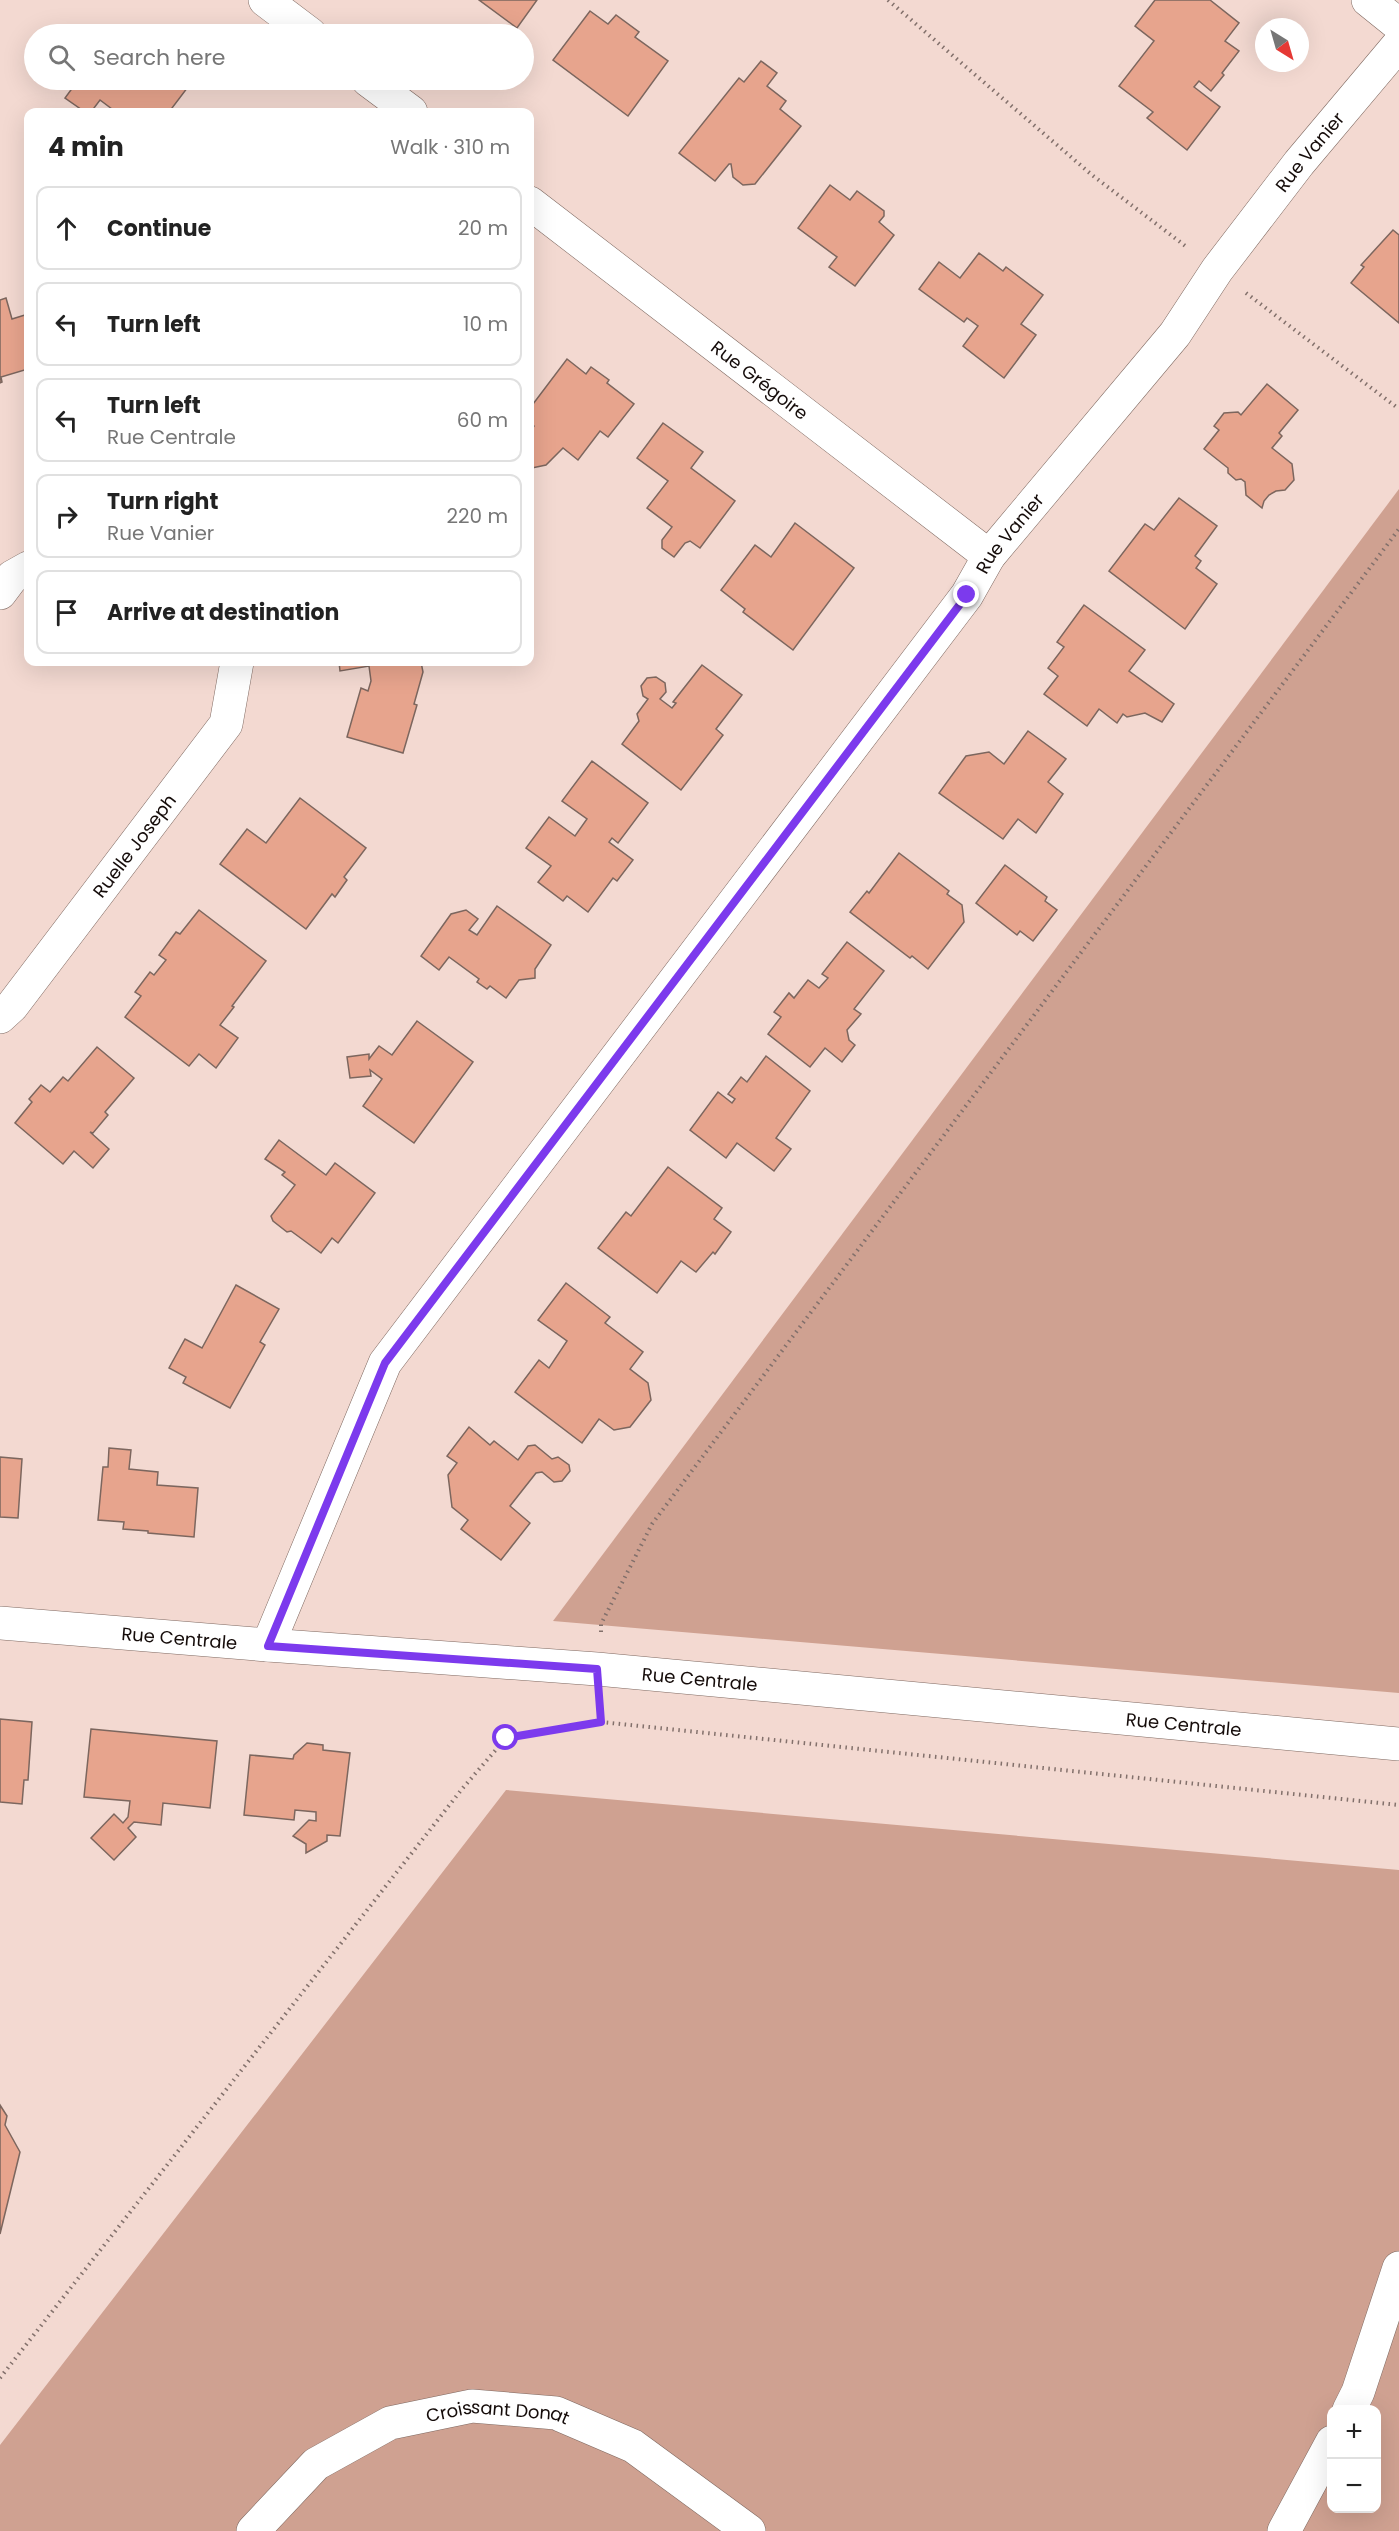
<!DOCTYPE html>
<meta charset="utf-8">
<style>
:root{--surface:#fff;--page:#f2f2f2;--text:#222;--muted:#767676;--line:#e0e0e0}
body{margin:0;font-family:Poppins,sans-serif;background:var(--page);color:var(--text)}
.controls{position:absolute;right:18px;bottom:18px;display:grid;overflow:hidden;border-radius:12px;box-shadow:0 6px 24px #0002}
.controls button{width:54px;height:54px;display:grid;place-items:center;padding:0;border:0;border-bottom:2px solid var(--line);background:var(--surface);color:var(--text);font:30px sans-serif}
.compass{position:absolute;left:1255px;top:18px;width:54px;height:54px;border-radius:50%;background:var(--surface);box-shadow:0 6px 24px #0002;rotate:143deg}
.stop{position:absolute;width:18px;height:18px;margin:-14px;border:4px solid #7c3aed;border-radius:50%;background:#fff}
.stop.end{background:#7c3aed;border-color:#fff;box-shadow:0 2px 6px #0008}
.list{margin:0;padding:0;list-style:none}
h2{display:flex;justify-content:space-between;align-items:center;height:78px;margin:0;padding:0 24px;font-size:26px}
h2 small{font-size:20px;font-weight:400;color:var(--muted)}
.list li{display:grid;grid-template-columns:39px 1fr auto;gap:18px;align-items:center;box-sizing:border-box;height:84px;margin:0 12px 12px;padding:0 12px;border:2px solid var(--line);border-radius:12px}
.list b{display:block;font-size:22px;white-space:nowrap}
.list p{margin:0;font-size:20px;white-space:nowrap;color:var(--muted)}
.list em{font-size:20px;font-style:normal;color:var(--muted)}
.icon{flex:none;width:33px;height:33px;fill:none;stroke:currentColor;stroke-width:2;stroke-linecap:round;stroke-linejoin:round}
.map{position:relative;flex:none;width:1399px;height:2531px;overflow:hidden}
.search{position:absolute;background:var(--surface);box-shadow:0 6px 24px #0002;left:24px;top:24px;width:510px;height:66px;display:flex;align-items:center;gap:15px;box-sizing:border-box;padding:0 21px;border-radius:33px;color:var(--muted);font-size:22px}
.panel{position:absolute;background:var(--surface);box-shadow:0 6px 24px #0002;left:24px;top:108px;width:510px;height:558px;border-radius:12px}
.map>svg:first-child{display:block}
.green{fill:#cfa191;fill-rule:evenodd}
.building{fill:#e7a48d;stroke:#7c665e;stroke-width:1.5}
.lines{fill:none;stroke-linecap:round;stroke-linejoin:round}
.street-casing{stroke:#7f6961;stroke-width:34}
.secondary-casing{stroke:#7f6961;stroke-width:34}
.path{stroke:#82706b;stroke-width:4;stroke-dasharray:1.5 4.5;stroke-linecap:butt}
.street{stroke:#fff;stroke-width:33}
.secondary{stroke:#fff;stroke-width:33}
.route{stroke:#7c3aed;stroke-width:8}
.labels{text-anchor:middle;dominant-baseline:central;stroke-width:4.5;stroke-linejoin:round;paint-order:stroke}
.street-label{font-size:18px;fill:#150c0a;stroke:#f3d9d1}
</style>
<div class="map">
<svg width="1399" height="2531" viewBox="0 0 1399 2531">
<rect width="100%" height="100%" fill="#f3d9d1"/>
<g class="green">
<path d="M 1399,489 L 1399,1693 L 553,1621 Z"/>
<path d="M 506,1790 L 1399,1870 L 1399,2531 L 0,2531 L 0,2445 ZM 1332,2410 L 1376,2410 L 1376,2508 L 1332,2508 Z"/>
</g>
<g class="building">
<path d="M 479,0 L 537,0 L 517,28 Z"/>
<path d="M 1155,0 L 1210,0 L 1239,23 L 1225,41 L 1239,51 L 1222,73 L 1224,75 L 1211,91 L 1199,81 L 1194,87 L 1220,107 L 1187,150 L 1147,118 L 1153,112 L 1119,86 L 1154,41 L 1135,26 Z"/>
<path d="M 590,11 L 608,24 L 616,15 L 639,32 L 635,37 L 668,61 L 628,116 L 553,60 Z"/>
<path d="M 761,61 L 777,73 L 767,86 L 786,101 L 780,109 L 801,126 L 755,184 L 743,185 L 733,177 L 731,164 L 729,164 L 715,181 L 679,153 L 739,78 L 744,82 Z"/>
<path d="M 75,80 L 187,80 L 191,83 L 169,112 L 116,112 L 100,100 L 91,112 L 85,112 L 65,98 L 76,83 Z"/>
<path d="M 830,185 L 850,200 L 857,191 L 884,211 L 884,216 L 879,222 L 894,235 L 855,286 L 829,267 L 837,257 L 798,228 Z"/>
<path d="M 1393,230 L 1399,235 L 1399,323 L 1351,283 L 1364,267 L 1361,265 Z"/>
<path d="M 979,253 L 1003,271 L 1006,267 L 1043,295 L 1021,324 L 1036,335 L 1004,378 L 963,346 L 978,326 L 967,318 L 964,322 L 919,289 L 939,262 L 960,278 Z"/>
<path d="M 6,298 L 12,319 L 28,314 L 28,369 L 1,377 L 2,382 L 0,383 L 0,300 Z"/>
<path d="M 567,359 L 586,374 L 591,367 L 609,380 L 607,383 L 634,404 L 608,437 L 600,431 L 578,460 L 563,448 L 546,465 L 532,468 L 530,467 L 530,432 L 534,426 L 530,422 L 530,408 Z"/>
<path d="M 1267,384 L 1298,410 L 1279,433 L 1282,436 L 1272,448 L 1292,464 L 1294,480 L 1285,490 L 1276,491 L 1269,495 L 1264,501 L 1262,508 L 1246,495 L 1245,482 L 1241,479 L 1236,480 L 1228,473 L 1228,468 L 1204,449 L 1219,430 L 1214,426 L 1224,413 L 1238,412 L 1241,415 Z"/>
<path d="M 663,423 L 703,452 L 691,468 L 735,501 L 700,548 L 690,541 L 685,543 L 674,557 L 662,548 L 662,540 L 672,527 L 647,508 L 668,481 L 637,458 Z"/>
<path d="M 1179,498 L 1217,526 L 1195,556 L 1201,561 L 1196,568 L 1217,584 L 1185,629 L 1109,571 L 1145,524 L 1154,530 Z"/>
<path d="M 795,523 L 854,568 L 793,650 L 743,612 L 745,609 L 721,590 L 755,545 L 771,557 Z"/>
<path d="M 1084,605 L 1145,650 L 1129,671 L 1174,704 L 1162,722 L 1145,713 L 1127,717 L 1123,714 L 1117,723 L 1099,709 L 1087,726 L 1044,694 L 1058,676 L 1048,668 L 1064,647 L 1057,642 Z"/>
<path d="M 339,662 L 421,662 L 423,672 L 414,704 L 417,705 L 403,753 L 347,737 L 361,688 L 368,691 L 371,681 L 369,666 L 340,671 Z"/>
<path d="M 702,665 L 742,695 L 716,729 L 723,735 L 681,790 L 622,744 L 639,721 L 637,714 L 648,699 L 643,696 L 641,686 L 647,678 L 656,677 L 665,683 L 666,692 L 660,699 L 672,708 L 676,703 L 673,702 Z"/>
<path d="M 1028,731 L 1066,759 L 1048,782 L 1063,794 L 1036,833 L 1018,819 L 1003,839 L 939,793 L 966,756 L 989,752 L 1004,764 Z"/>
<path d="M 592,761 L 648,803 L 618,843 L 612,838 L 609,842 L 633,860 L 617,881 L 613,878 L 588,912 L 567,896 L 563,901 L 538,882 L 551,866 L 526,848 L 549,817 L 575,836 L 587,819 L 562,801 Z"/>
<path d="M 300,798 L 366,848 L 344,877 L 347,880 L 335,897 L 332,894 L 306,929 L 220,864 L 247,829 L 266,843 Z"/>
<path d="M 899,853 L 949,891 L 947,894 L 962,905 L 964,922 L 928,969 L 912,956 L 910,958 L 850,912 L 867,891 L 869,893 Z"/>
<path d="M 1005,865 L 1047,897 L 1045,901 L 1057,910 L 1033,941 L 1020,931 L 1017,935 L 976,903 Z"/>
<path d="M 497,906 L 551,945 L 535,969 L 535,978 L 519,980 L 506,998 L 490,986 L 487,989 L 477,982 L 479,979 L 449,957 L 439,970 L 421,956 L 451,914 L 466,910 L 478,919 L 469,930 L 477,935 Z"/>
<path d="M 199,910 L 266,961 L 232,1006 L 234,1007 L 220,1025 L 238,1038 L 216,1068 L 199,1054 L 189,1066 L 125,1017 L 141,996 L 135,992 L 150,972 L 154,975 L 166,960 L 159,955 L 176,932 L 180,934 Z"/>
<path d="M 847,942 L 884,971 L 854,1009 L 861,1014 L 847,1030 L 849,1040 L 855,1045 L 842,1062 L 825,1048 L 810,1067 L 768,1034 L 781,1017 L 774,1012 L 789,993 L 794,998 L 808,980 L 819,988 L 828,978 L 822,974 Z"/>
<path d="M 417,1021 L 473,1062 L 414,1143 L 363,1106 L 382,1079 L 370,1070 L 371,1076 L 350,1078 L 347,1057 L 369,1054 L 369,1059 L 379,1046 L 392,1055 Z"/>
<path d="M 97,1047 L 134,1078 L 105,1112 L 108,1115 L 93,1133 L 90,1132 L 109,1149 L 93,1168 L 74,1151 L 63,1164 L 15,1123 L 32,1102 L 29,1099 L 41,1085 L 50,1092 L 63,1077 L 68,1081 Z"/>
<path d="M 766,1056 L 810,1091 L 776,1138 L 791,1149 L 774,1171 L 737,1143 L 726,1158 L 690,1130 L 718,1092 L 732,1103 L 735,1099 L 728,1094 L 741,1077 L 747,1082 Z"/>
<path d="M 279,1140 L 326,1175 L 335,1163 L 375,1193 L 338,1243 L 332,1238 L 321,1253 L 291,1231 L 287,1232 L 273,1221 L 271,1216 L 295,1185 L 282,1175 L 285,1172 L 265,1159 Z"/>
<path d="M 668,1167 L 722,1208 L 714,1219 L 731,1232 L 715,1254 L 713,1252 L 696,1272 L 681,1261 L 657,1293 L 598,1248 L 626,1212 L 631,1216 Z"/>
<path d="M 566,1283 L 610,1317 L 605,1323 L 643,1352 L 630,1369 L 648,1383 L 651,1400 L 630,1427 L 614,1430 L 599,1419 L 582,1443 L 515,1392 L 539,1360 L 549,1368 L 567,1341 L 538,1320 Z"/>
<path d="M 236,1285 L 279,1309 L 260,1342 L 265,1345 L 230,1408 L 183,1383 L 186,1377 L 169,1368 L 185,1339 L 202,1348 Z"/>
<path d="M 469,1427 L 490,1445 L 494,1441 L 518,1460 L 528,1446 L 535,1445 L 552,1459 L 558,1457 L 569,1465 L 570,1471 L 562,1481 L 554,1482 L 542,1472 L 536,1473 L 510,1506 L 530,1523 L 501,1560 L 461,1529 L 468,1520 L 452,1507 L 448,1475 L 457,1463 L 447,1456 Z"/>
<path d="M 109,1448 L 131,1450 L 129,1469 L 158,1472 L 157,1485 L 198,1488 L 194,1537 L 148,1533 L 148,1531 L 123,1529 L 124,1522 L 98,1520 L 103,1467 L 108,1467 Z"/>
<path d="M 0,1457 L 22,1459 L 18,1518 L 0,1517 Z"/>
<path d="M 0,1719 L 32,1722 L 28,1780 L 24,1780 L 22,1804 L 0,1802 Z"/>
<path d="M 91,1729 L 217,1741 L 210,1808 L 163,1803 L 161,1825 L 134,1822 L 128,1828 L 136,1837 L 114,1860 L 91,1838 L 114,1814 L 123,1823 L 128,1817 L 130,1801 L 84,1797 Z"/>
<path d="M 307,1743 L 323,1745 L 323,1750 L 350,1753 L 340,1836 L 327,1835 L 327,1841 L 306,1853 L 306,1844 L 293,1836 L 309,1820 L 316,1821 L 316,1812 L 295,1810 L 294,1820 L 244,1815 L 250,1755 L 293,1759 L 294,1755 Z"/>
<path d="M 0,2105 L 7,2116 L 5,2125 L 20,2152 L 0,2234 Z"/>
</g>
<g class="lines">
<g class="street-casing">
<g id="street">
<path d="M 265,0 L 310,34"/>
<path d="M 1368,0 L 1399,25"/>
<path d="M 368,80 L 411,112"/>
<path id="s1" d="M 530,203 L 989,556"/>
<path d="M 0,593 L 12,577 L 28,568"/>
<path id="s2" d="M 0,1017 L 12,1006 L 226,724 L 237,662"/>
<path id="s3" d="M 268,1645 L 385,1363 L 967,595 L 989,556 L 1175,334 L 1217,270 L 1299,163 L 1399,44"/>
<path d="M 1349,2410 L 1358,2392 L 1399,2268"/>
<path id="s4" d="M 253,2531 L 316,2464 L 390,2423 L 472,2406 L 556,2413 L 633,2446 L 749,2531"/>
<path d="M 1284,2531 L 1332,2442"/>
</g>
</g>
<g class="secondary-casing">
<g id="secondary">
<path id="s5" d="M 0,1623 L 268,1645 L 597,1669 L 1399,1744"/>
</g>
</g>
<g class="path">
<path d="M 888,0 L 1092,175 L 1188,248"/>
<path d="M 1246,293 L 1399,409"/>
<path d="M 601,1632 L 601,1624 L 652,1524 L 1399,529"/>
<path d="M 600,1705 L 601,1722"/>
<path d="M 0,2378 L 462,1789 L 506,1738 L 601,1722 L 1399,1805"/>
</g>
<use href="#street" class="street"/>
<use href="#secondary" class="secondary"/>
</g>
<g class="lines">
<path class="route" d="M 506,1738 L 601,1722 L 597,1669 L 268,1646 L 385,1363 L 967,595"/>
</g>
<g class="labels">
<g class="street-label">
<text stroke="none"><textPath href="#s3" startOffset="1830">Rue Vanier</textPath></text>
<text stroke="none"><textPath href="#s1" startOffset="290">Rue Grégoire</textPath></text>
<text stroke="none"><textPath href="#s3" startOffset="1344">Rue Vanier</textPath></text>
<text stroke="none"><textPath href="#s2" startOffset="218">Ruelle Joseph</textPath></text>
<text stroke="none"><textPath href="#s5" startOffset="180">Rue Centrale</textPath></text>
<text stroke="none"><textPath href="#s5" startOffset="702">Rue Centrale</textPath></text>
<text stroke="none"><textPath href="#s5" startOffset="1188">Rue Centrale</textPath></text>
<text stroke="none"><textPath href="#s4" startOffset="286">Croissant Donat</textPath></text>
</g>
</g>
</svg>
<div class="controls">
<button>+</button>
<button>−</button>
</div>
<svg class="compass" viewBox="-18 -18 36 36"><path d="M0-13l5 13h-10z" fill="#e53935"/><path d="M0 13l5-13h-10z" fill="#767676"/></svg>
<div class="stop" style="left:506px;top:1738px"></div>
<div class="stop end" style="left:967px;top:595px"></div>
<div class="search"><svg class="icon" aria-label="search" viewBox="0 0 24 24"><circle cx="10" cy="10" r="6"/><path d="M15 15l6 6"/></svg>Search here</div>
<section class="panel">
<h2>4 min<small>Walk · 310 m</small></h2>
<ul class="list">
<li><svg class="icon" aria-label="ahead" viewBox="0 0 24 24"><path d="M12 20V5M6 11l6-6 6 6"/></svg><div><b>Continue</b></div><em>20 m</em></li>
<li><svg class="icon" aria-label="left" viewBox="0 0 24 24"><path d="M17 20v-9H6M10 6l-5 5 5 5"/></svg><div><b>Turn left</b></div><em>10 m</em></li>
<li><svg class="icon" aria-label="left" viewBox="0 0 24 24"><path d="M17 20v-9H6M10 6l-5 5 5 5"/></svg><div><b>Turn left</b><p>Rue Centrale</p></div><em>60 m</em></li>
<li><svg class="icon" aria-label="right" viewBox="0 0 24 24"><path d="M7 20v-9h11M14 6l5 5-5 5"/></svg><div><b>Turn right</b><p>Rue Vanier</p></div><em>220 m</em></li>
<li><svg class="icon" aria-label="arrive" viewBox="0 0 24 24"><path d="M6 21V4h12l-3 4 3 4H6"/></svg><div><b>Arrive at destination</b></div></li>
</ul>
</section>
</div>
